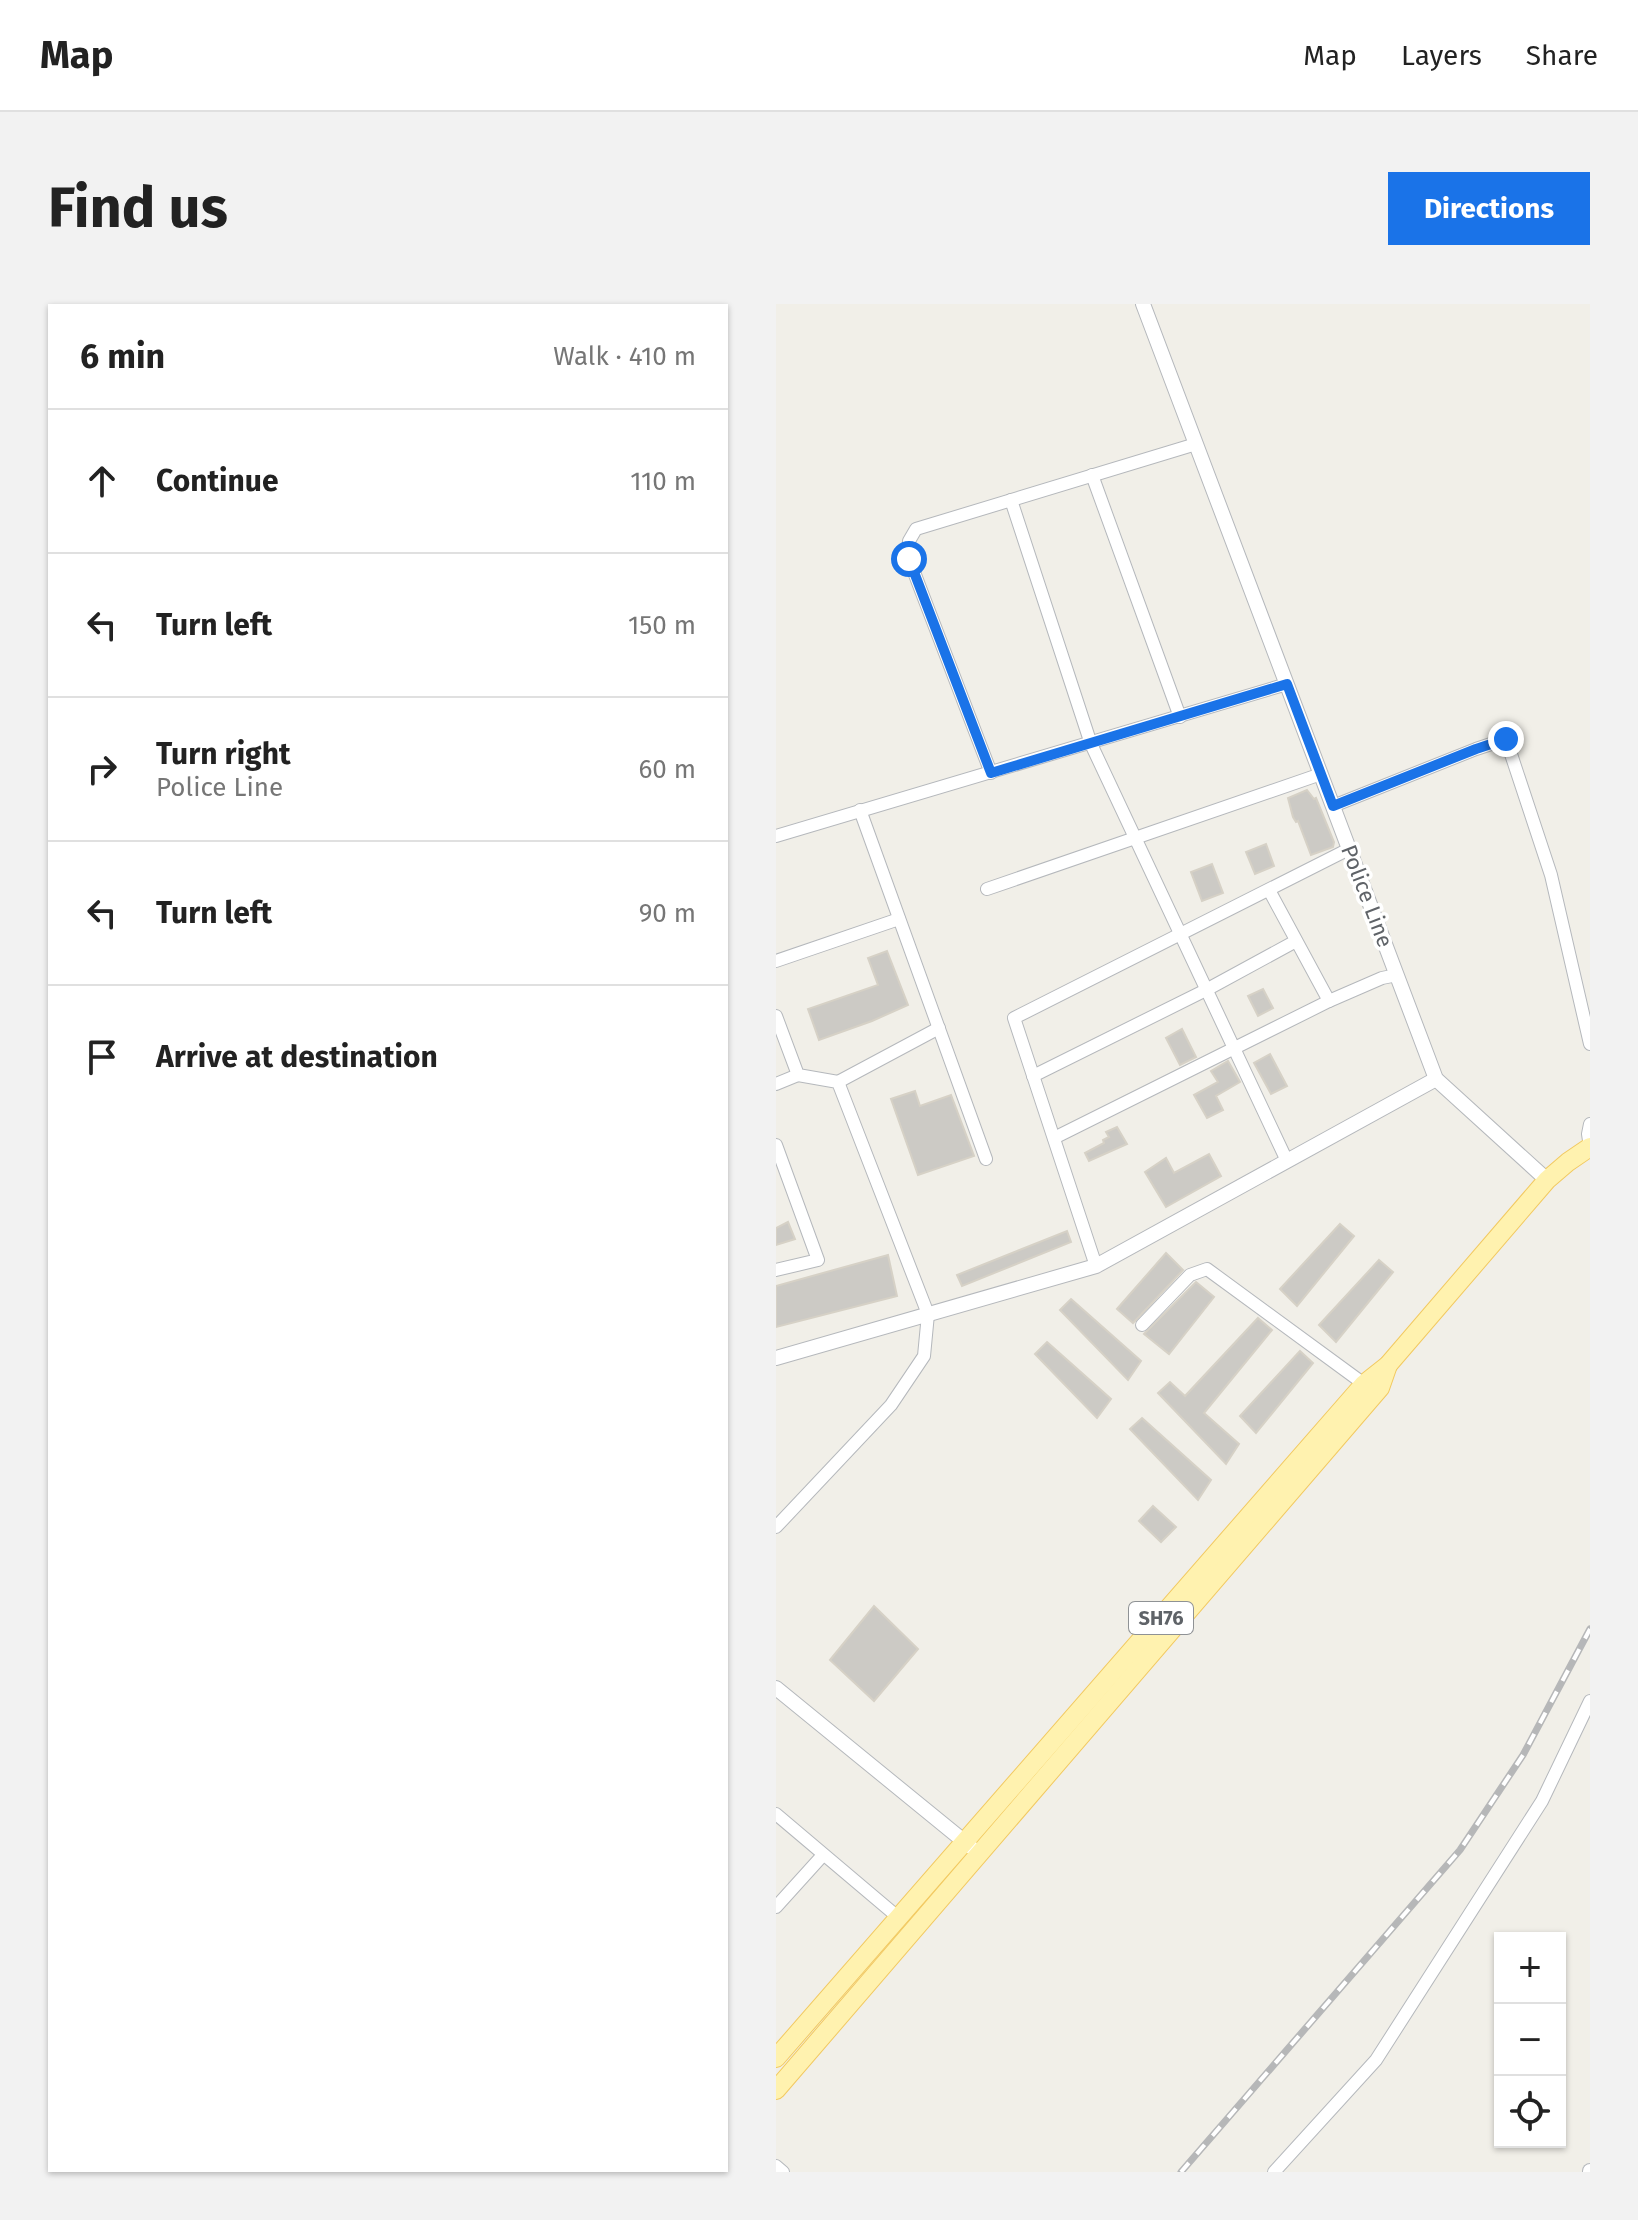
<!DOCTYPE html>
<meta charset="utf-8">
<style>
:root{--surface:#fff;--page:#f2f2f2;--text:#222;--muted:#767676;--line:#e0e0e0;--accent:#1a73e8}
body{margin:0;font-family:"Fira Sans",sans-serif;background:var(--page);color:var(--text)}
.controls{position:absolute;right:24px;bottom:24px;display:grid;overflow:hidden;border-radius:0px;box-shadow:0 2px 6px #0004}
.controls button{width:72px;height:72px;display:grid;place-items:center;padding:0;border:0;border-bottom:2px solid var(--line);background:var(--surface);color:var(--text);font:40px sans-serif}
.stop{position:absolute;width:24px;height:24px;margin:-18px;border:6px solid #1a73e8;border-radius:50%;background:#fff}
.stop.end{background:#1a73e8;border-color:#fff;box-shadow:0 2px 8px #0008}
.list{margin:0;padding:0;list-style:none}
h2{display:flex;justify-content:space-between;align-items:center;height:104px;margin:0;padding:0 32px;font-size:34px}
h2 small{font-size:26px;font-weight:400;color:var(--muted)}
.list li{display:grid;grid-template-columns:52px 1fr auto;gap:24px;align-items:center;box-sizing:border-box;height:144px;padding:0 32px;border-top:2px solid var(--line)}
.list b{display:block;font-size:30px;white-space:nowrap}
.list p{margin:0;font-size:26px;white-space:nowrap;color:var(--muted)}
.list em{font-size:26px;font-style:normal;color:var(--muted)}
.icon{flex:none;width:44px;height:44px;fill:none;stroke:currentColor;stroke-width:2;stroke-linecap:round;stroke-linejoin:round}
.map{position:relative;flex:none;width:814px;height:1868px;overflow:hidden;border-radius:0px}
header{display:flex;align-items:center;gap:48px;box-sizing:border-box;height:112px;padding:0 40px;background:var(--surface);border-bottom:2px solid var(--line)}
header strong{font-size:38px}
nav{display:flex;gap:44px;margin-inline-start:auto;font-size:28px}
.intro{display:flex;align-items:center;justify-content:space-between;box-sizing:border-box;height:192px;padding:0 48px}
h1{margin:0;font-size:56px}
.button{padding:20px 36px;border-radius:0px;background:var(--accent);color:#fff;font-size:28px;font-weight:700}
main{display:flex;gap:48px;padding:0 48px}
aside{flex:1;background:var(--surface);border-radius:0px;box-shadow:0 2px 6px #0004}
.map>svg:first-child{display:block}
.building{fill:#cccac5;stroke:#d6d1c6;stroke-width:2}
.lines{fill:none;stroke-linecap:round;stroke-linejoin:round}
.minor-casing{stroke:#b5b8bc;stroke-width:14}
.tertiary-casing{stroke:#b5b8bc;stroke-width:16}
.primary-casing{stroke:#f2c960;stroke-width:20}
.minor{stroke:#fff;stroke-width:12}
.tertiary{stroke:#fff;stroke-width:14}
.primary{stroke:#fff2af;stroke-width:18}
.rail-casing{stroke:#b6b7b8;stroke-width:7}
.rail{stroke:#fff;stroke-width:4;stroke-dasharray:12;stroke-linecap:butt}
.route{stroke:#1a73e8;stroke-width:10}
.labels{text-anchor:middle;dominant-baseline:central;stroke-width:7;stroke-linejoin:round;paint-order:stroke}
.shield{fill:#fff;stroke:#8f9295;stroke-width:2}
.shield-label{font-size:20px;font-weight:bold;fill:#5f6368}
.street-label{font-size:22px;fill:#5f6368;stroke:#fff}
</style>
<header>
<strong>Map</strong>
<nav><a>Map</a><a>Layers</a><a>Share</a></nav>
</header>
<div class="intro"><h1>Find us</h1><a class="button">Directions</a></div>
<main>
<aside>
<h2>6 min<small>Walk · 410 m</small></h2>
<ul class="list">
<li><svg class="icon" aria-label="ahead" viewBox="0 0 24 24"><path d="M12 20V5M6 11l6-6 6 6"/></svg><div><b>Continue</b></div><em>110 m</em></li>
<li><svg class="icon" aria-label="left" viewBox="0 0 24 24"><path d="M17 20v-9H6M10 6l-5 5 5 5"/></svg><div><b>Turn left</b></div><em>150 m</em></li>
<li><svg class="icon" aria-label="right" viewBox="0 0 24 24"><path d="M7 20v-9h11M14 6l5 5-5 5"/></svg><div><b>Turn right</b><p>Police Line</p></div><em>60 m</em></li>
<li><svg class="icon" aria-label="left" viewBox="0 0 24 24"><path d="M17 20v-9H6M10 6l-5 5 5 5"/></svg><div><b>Turn left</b></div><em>90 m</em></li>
<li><svg class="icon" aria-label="arrive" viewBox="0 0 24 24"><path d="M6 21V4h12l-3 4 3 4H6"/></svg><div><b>Arrive at destination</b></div></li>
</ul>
</aside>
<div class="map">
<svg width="814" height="1868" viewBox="0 0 814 1868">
<rect width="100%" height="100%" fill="#f1efe8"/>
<g class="building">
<path d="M 531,486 L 538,495 L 540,494 L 558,538 L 557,543 L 535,551 L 522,517 L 520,518 L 517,513 L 512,494 Z"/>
<path d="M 490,540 L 498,562 L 479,570 L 470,548 Z"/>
<path d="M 436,560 L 447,589 L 426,597 L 415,568 Z"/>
<path d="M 111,647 L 132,701 L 96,717 L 43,736 L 32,705 L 102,681 L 92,654 Z"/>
<path d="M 487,685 L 497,704 L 482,712 L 472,692 Z"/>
<path d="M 406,725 L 420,753 L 404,761 L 390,734 Z"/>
<path d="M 494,750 L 511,782 L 495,790 L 478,759 Z"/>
<path d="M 452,757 L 464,778 L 440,792 L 447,806 L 431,814 L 418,791 L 442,778 L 435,767 Z"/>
<path d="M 139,787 L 144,802 L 175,791 L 198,852 L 142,871 L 115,795 Z"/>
<path d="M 341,823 L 351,840 L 313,857 L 309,849 L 328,839 L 327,836 L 333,833 L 330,828 Z"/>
<path d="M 433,850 L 445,872 L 390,903 L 369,868 L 390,854 L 398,869 Z"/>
<path d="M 12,918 L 19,935 L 0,941 L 0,924 Z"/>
<path d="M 564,920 L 578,932 L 521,1002 L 504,985 Z"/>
<path d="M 291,927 L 295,938 L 186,982 L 181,971 Z"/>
<path d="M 390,949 L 407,966 L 357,1019 L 341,1005 Z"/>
<path d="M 112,951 L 121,992 L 0,1023 L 0,982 Z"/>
<path d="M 603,956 L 617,968 L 560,1038 L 543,1021 Z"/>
<path d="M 420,978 L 438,993 L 393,1050 L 368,1030 Z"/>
<path d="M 295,995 L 365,1057 L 352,1076 L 284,1006 Z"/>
<path d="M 482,1014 L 496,1026 L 428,1109 L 463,1140 L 450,1160 L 382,1089 L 394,1078 L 409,1092 Z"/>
<path d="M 271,1038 L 335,1095 L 321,1114 L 259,1050 Z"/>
<path d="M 524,1047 L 537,1059 L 480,1129 L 464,1112 Z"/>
<path d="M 366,1114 L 435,1176 L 422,1196 L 354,1125 Z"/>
<path d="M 377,1202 L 400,1223 L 385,1238 L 363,1217 Z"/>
<path d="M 98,1302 L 142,1345 L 98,1397 L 54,1356 Z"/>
</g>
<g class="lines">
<g class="minor-casing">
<g id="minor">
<path d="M 316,171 L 404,413"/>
<path d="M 235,196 L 315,440 L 511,857"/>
<path d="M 215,469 L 133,255 L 133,237 L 140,225 L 420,140"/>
<path d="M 557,502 L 700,445 L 730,435 L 775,571 L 814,740"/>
<path d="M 84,506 L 210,855"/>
<path d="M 0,532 L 511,380"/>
<path d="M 211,585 L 545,470"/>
<path d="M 0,657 L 123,615"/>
<path d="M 553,697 L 606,674 L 621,671"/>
<path d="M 0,712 L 22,771 L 62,778 L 152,1010 L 148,1052 L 115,1101 L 0,1223"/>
<path d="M 257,772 L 430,686 L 520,637"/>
<path d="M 62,778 L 163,724"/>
<path d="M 0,780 L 22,771"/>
<path d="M 278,834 L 553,697 L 493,586"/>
<path d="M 0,841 L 42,956 L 0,966"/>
<path d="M 814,843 L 812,830 L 814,820"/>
<path d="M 320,962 L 238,714 L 573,545"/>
<path d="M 366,1021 L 414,971 L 431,965 L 588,1080"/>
<path d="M 0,1510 L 123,1614"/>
<path d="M 0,1603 L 47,1551"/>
<path d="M 0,1862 L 7,1868"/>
<path d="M 498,1868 L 600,1756 L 766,1497 L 814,1397"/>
</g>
</g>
<g class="tertiary-casing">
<g id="tertiary">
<path d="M 367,0 L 660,775 L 771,876"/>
<path d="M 0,1054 L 320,962 L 660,775"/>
<path d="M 0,1384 L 195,1543"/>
<path d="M 814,1868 L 814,1867"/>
</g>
</g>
<g class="primary-casing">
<g id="primary">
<path d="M 0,1754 L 588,1080 L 612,1061 L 771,876 L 792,858 L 814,843"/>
<path d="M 0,1786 L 604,1084 L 612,1061"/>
</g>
</g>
<use href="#minor" class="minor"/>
<use href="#tertiary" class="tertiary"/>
<use href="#primary" class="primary"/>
<g class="rail-casing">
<path id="rail" d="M 405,1868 L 684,1546 L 747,1451 L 814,1325"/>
</g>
<use href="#rail" class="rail"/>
</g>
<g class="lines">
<path class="route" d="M 133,255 L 215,469 L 511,380 L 557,502 L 700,445 L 730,435"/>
</g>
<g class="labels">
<rect class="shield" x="353" y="1298" width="64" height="32" rx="6"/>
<g class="shield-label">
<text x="385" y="1314">SH76</text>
</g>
<g class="street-label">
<text transform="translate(591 592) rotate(69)">Police Line</text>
</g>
</g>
</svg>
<div class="controls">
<button>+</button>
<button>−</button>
<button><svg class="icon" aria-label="locate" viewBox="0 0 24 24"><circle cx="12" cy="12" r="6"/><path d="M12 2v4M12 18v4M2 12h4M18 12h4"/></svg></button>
</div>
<div class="stop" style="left:133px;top:255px"></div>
<div class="stop end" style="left:730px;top:435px"></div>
</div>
</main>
